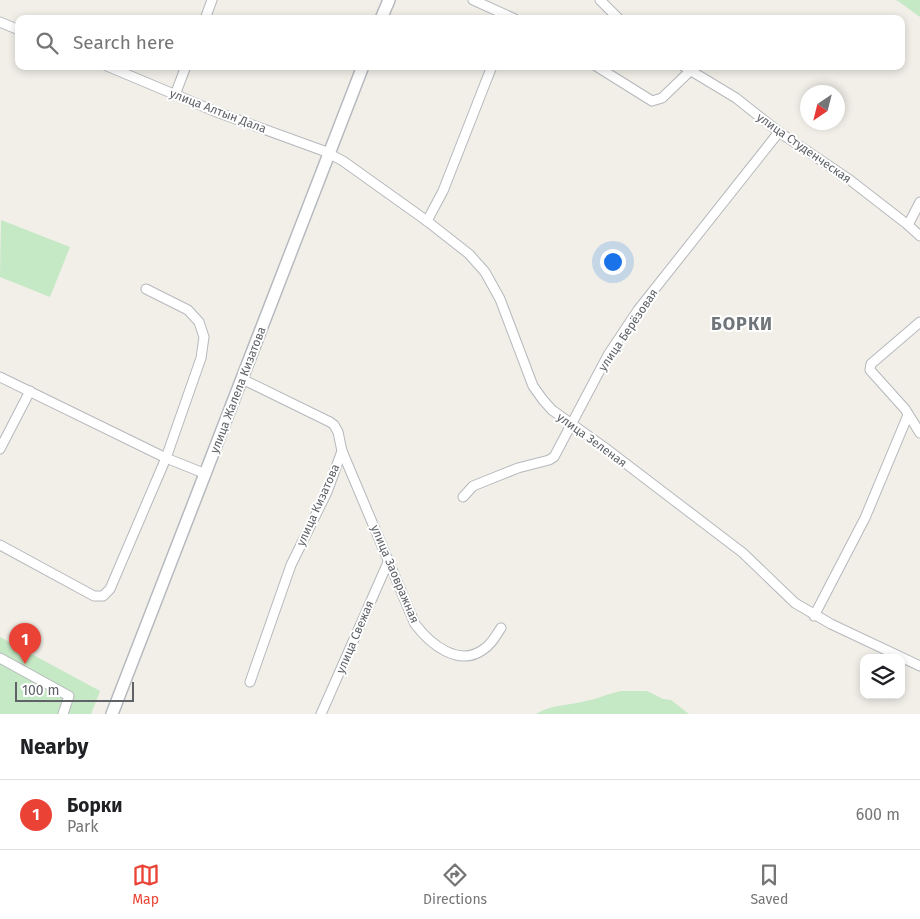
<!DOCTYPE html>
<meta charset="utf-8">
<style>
:root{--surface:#fff;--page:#f2f2f2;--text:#202124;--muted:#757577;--line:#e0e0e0;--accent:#ea4335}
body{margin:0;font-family:"Fira Sans",sans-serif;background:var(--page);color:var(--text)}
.controls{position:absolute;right:15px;bottom:15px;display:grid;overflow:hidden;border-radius:10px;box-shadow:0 2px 8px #0003}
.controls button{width:45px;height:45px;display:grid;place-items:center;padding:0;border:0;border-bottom:1px solid var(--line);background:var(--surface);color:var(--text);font:25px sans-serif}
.compass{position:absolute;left:800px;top:85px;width:45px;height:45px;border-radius:50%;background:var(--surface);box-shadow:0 2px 8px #0003;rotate:215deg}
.scale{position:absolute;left:15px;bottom:12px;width:119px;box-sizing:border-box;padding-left:5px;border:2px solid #5f6368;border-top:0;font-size:14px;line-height:18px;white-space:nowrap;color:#5f6368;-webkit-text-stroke:4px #fff;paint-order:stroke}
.you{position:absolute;left:612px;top:261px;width:18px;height:18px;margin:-12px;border:4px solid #fff;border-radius:50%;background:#1a73e8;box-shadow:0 0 0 8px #1a73e833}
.badge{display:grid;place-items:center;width:32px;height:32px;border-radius:50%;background:var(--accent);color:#fff;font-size:16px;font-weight:700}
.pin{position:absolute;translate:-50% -41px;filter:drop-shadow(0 1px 2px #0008)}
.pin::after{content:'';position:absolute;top:26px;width:18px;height:15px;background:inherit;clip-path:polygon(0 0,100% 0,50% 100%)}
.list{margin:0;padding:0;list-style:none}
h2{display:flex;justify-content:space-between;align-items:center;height:65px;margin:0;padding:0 20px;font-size:21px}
h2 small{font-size:16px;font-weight:400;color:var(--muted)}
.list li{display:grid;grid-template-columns:32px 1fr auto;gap:15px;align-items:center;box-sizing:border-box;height:70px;padding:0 20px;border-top:1px solid var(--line)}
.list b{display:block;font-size:19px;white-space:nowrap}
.list p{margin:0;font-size:16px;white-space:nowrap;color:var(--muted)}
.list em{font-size:16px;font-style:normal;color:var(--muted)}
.icon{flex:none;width:28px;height:28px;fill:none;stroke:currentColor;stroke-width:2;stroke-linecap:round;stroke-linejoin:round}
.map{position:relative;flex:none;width:920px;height:714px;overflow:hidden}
.search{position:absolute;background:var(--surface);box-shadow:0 2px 8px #0003;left:15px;right:15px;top:15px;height:55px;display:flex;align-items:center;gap:12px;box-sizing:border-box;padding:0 18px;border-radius:10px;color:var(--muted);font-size:19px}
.sheet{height:135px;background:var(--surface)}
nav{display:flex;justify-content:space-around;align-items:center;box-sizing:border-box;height:70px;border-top:1px solid var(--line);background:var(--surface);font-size:14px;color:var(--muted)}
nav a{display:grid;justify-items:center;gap:2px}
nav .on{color:var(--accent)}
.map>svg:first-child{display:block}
.green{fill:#c5e8c5}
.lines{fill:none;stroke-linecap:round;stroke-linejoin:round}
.minor-casing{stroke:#b5b8bc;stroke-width:11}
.secondary-casing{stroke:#b6babf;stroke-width:14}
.minor{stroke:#fff;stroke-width:9}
.secondary{stroke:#fff;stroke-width:11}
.labels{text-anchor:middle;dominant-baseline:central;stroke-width:4;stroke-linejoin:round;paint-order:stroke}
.street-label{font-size:12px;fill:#5f6368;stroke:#fff}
.district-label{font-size:18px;font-weight:bold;letter-spacing:1px;fill:#70757a;stroke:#fff}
</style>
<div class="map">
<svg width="920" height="714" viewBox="0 0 920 714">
<rect width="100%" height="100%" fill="#f1efe8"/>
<g class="green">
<path d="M 895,0 L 920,0 L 920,17 L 898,1 Z"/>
<path d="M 1,220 L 70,247 L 50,297 L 0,277 Z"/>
<path d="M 0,637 L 100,691 L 91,714 L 0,714 Z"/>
<path d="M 621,691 L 647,691 L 663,699 L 671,700 L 689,714 L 536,714 C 553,704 567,706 586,701 C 598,699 609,693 621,691 Z"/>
</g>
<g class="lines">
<g class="minor-casing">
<g id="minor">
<path d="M 473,0 L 515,19"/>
<path d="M 600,0 L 619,19"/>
<path d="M 205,19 L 212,0"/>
<path d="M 0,22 L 19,30"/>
<path d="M 107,66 L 214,111 L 324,151 L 343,161 L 427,221 L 469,254 L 485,272 L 500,299 L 533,386 L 543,400 L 552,410 L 608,450 L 743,553 L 795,603 L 831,624 L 920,666"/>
<path d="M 596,66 L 652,101 L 662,98 L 690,71"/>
<path d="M 683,66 L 736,98 L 779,132 L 850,180 L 908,225 L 920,236"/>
<path d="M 175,95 L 186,66"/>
<path d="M 427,221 L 443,191 L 492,66"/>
<path d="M 908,225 L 920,202"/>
<path d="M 920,322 L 871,364 L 870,370 L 905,409 L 920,433"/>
<path d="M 0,377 L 166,458 L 206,474"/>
<path d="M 242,379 L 330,422 L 334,425 L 338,432 L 342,451 L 327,492 L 291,565 L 250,682"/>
<path d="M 0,449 L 30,391"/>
<path d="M 342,451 L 415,624 C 430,644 459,668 484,649 C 492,644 496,635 501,628"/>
<path d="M 463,497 L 473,486 L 518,468 L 549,460 L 554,457 L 608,355 L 638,310 L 779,132"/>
<path d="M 0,545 L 94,596 L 103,596 L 110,589 L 166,458 L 201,358 L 204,337 L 199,322 L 188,310 L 146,289"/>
<path d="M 814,616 L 865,518 L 908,415"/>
<path d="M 0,658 L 69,696 L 63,714"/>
<path d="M 321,714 L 389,560"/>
</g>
</g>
<g class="secondary-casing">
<g id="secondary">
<path d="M 381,19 L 389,0"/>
<path d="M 112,714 L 363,66"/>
</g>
</g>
<use href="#minor" class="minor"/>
<use href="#secondary" class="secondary"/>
</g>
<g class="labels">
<g class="street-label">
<text transform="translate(218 111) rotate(21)">улица Алтын Дала</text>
<text transform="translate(804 148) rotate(35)">улица Студенческая</text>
<text transform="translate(628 330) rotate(-56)">улица Берёзовая</text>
<text transform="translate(238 390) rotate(-69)">улица Жалела Кизатова</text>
<text transform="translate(592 440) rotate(36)">улица Зеленая</text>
<text transform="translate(318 505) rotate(-66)">улица Кизатова</text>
<text transform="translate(395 574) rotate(67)">улица Заовражная</text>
<text transform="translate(355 637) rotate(-67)">улица Свежая</text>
</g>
<g class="district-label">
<text x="742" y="324">БОРКИ</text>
</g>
</g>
</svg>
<div class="controls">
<button><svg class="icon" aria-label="layers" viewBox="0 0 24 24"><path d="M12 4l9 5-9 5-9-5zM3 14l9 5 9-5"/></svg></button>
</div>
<svg class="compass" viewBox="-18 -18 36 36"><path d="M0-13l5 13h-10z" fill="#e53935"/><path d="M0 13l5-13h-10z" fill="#757577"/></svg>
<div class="scale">100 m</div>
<div class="you"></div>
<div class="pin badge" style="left:25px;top:664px">1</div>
<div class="search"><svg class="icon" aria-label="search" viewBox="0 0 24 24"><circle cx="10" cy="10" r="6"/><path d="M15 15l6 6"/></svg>Search here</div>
</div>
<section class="sheet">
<h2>Nearby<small></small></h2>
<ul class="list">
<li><span class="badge">1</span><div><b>Борки</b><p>Park</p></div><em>600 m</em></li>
</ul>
</section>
<nav>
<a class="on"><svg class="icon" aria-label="map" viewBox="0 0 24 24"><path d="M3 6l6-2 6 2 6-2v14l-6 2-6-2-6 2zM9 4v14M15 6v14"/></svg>Map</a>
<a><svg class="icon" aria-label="directions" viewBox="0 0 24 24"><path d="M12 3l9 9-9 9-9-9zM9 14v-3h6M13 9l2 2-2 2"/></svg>Directions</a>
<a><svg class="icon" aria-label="saved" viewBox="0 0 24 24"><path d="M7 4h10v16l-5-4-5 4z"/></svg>Saved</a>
</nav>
